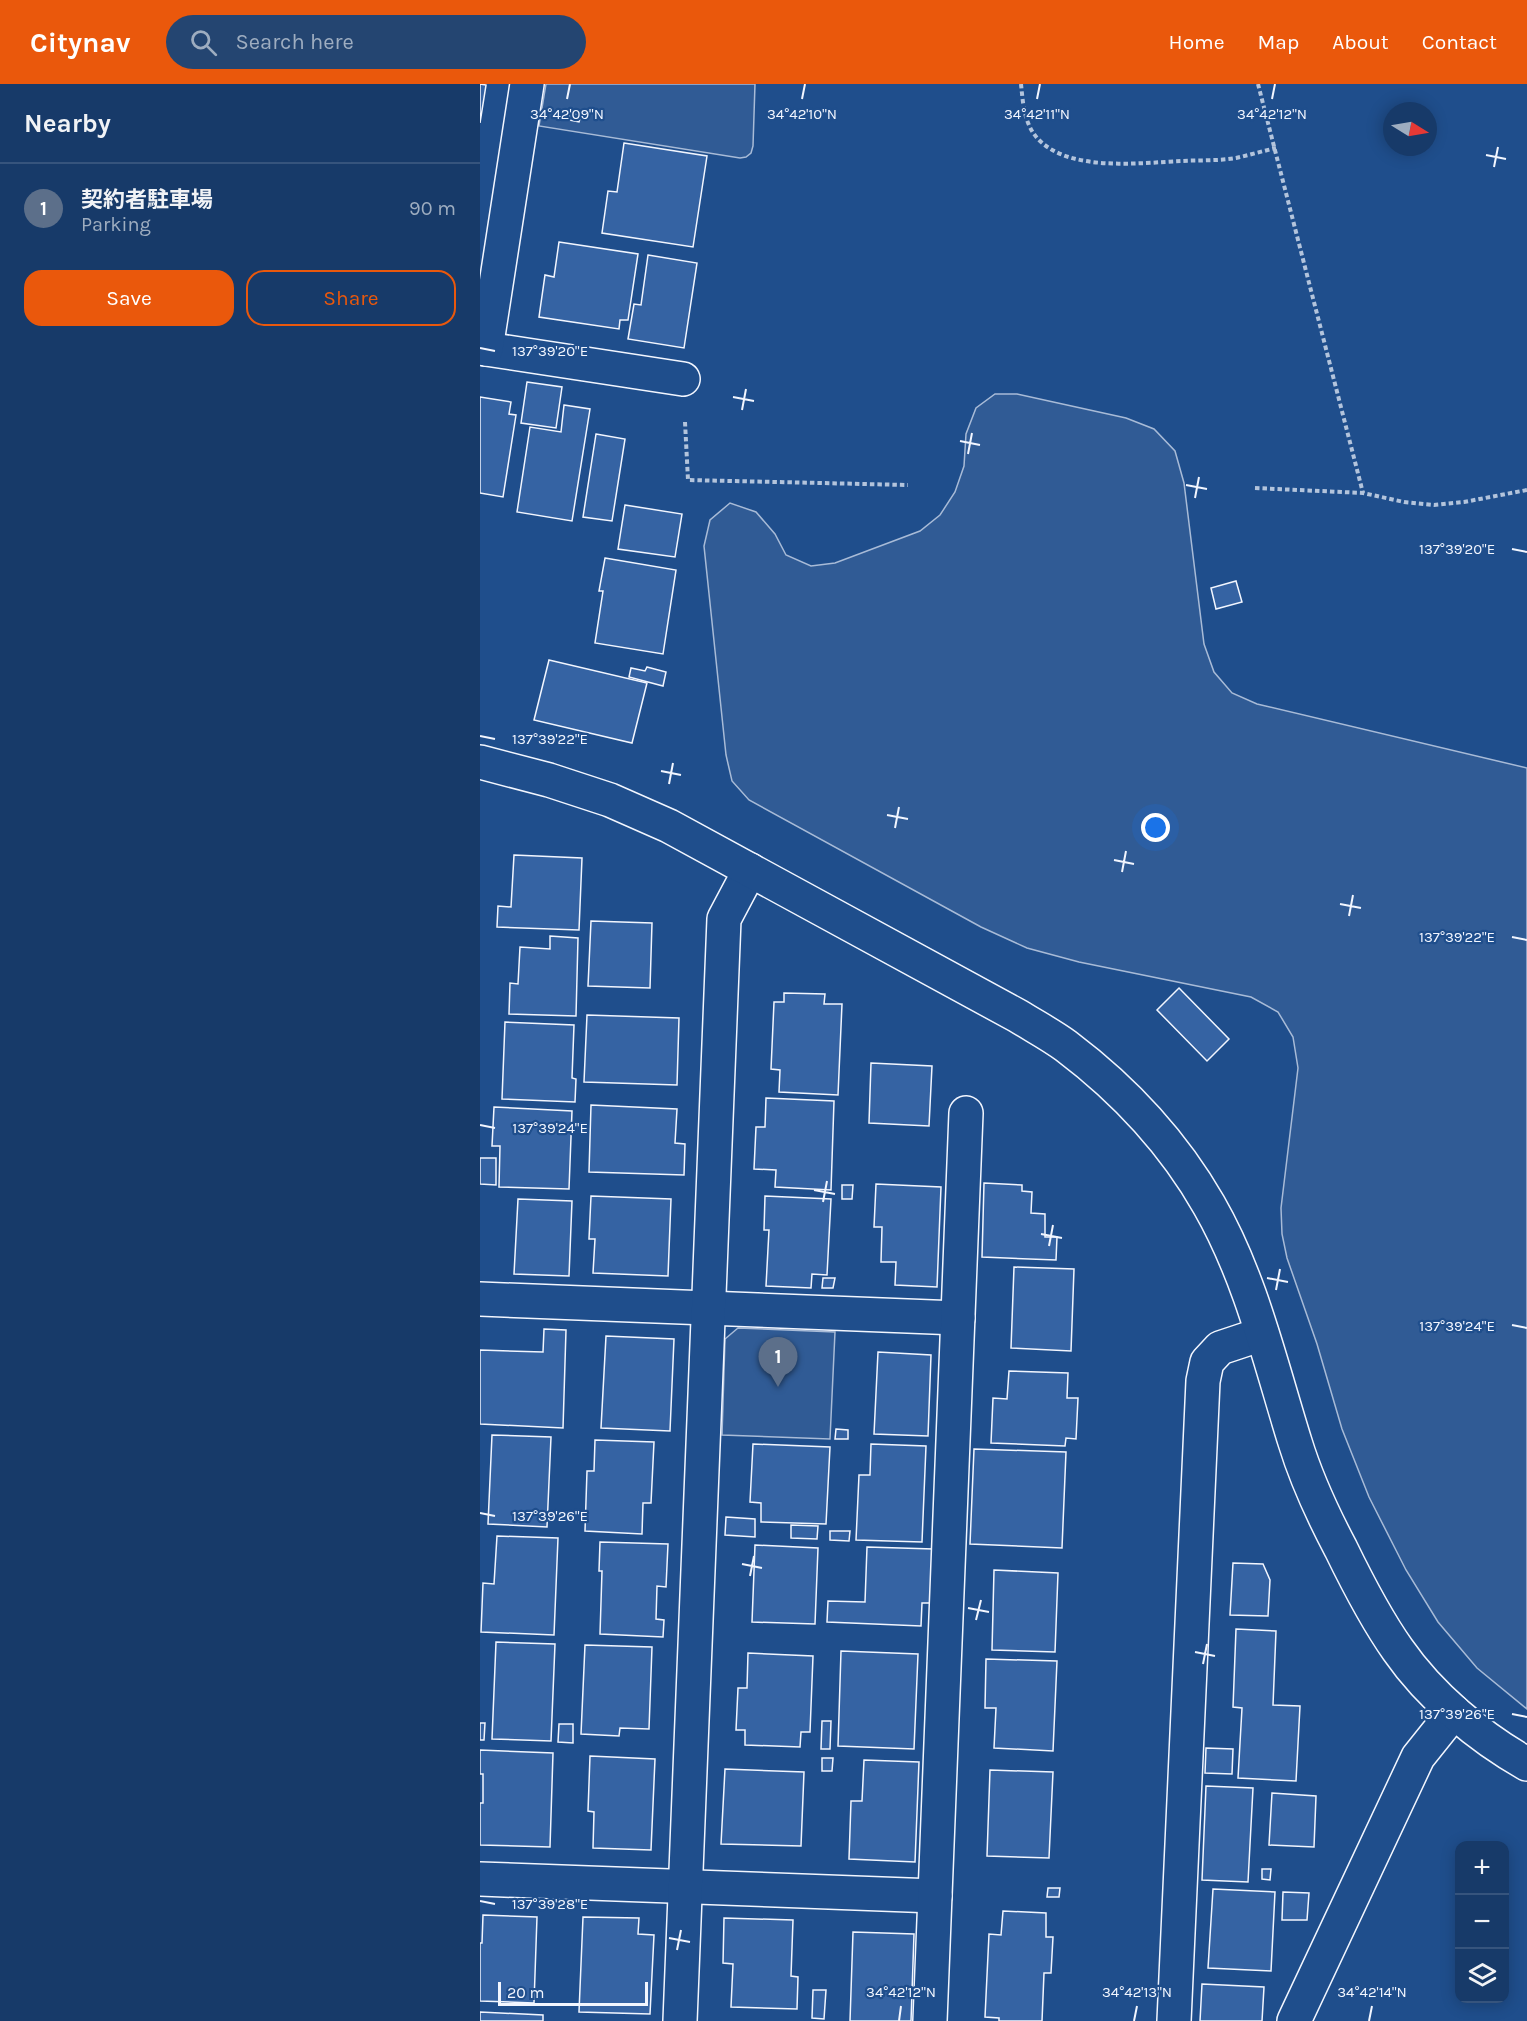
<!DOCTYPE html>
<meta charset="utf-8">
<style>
:root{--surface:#173a69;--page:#244571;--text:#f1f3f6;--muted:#9eadc0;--line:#36547d;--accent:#ea580c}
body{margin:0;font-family:Karla,"Noto Sans JP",sans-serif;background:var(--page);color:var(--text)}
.controls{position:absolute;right:18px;bottom:18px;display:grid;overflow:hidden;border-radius:12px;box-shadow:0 3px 15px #0003}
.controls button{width:54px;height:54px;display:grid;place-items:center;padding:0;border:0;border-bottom:2px solid var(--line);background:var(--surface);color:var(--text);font:30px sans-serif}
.compass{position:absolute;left:903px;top:18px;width:54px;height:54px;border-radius:50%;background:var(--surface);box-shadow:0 3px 15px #0003;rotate:101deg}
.scale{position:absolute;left:18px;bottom:15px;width:150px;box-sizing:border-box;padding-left:6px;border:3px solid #f2f6ff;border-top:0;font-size:16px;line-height:21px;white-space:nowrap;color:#f2f6ff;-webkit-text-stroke:4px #1f4e8c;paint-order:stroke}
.you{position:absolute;left:676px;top:744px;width:21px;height:21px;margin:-15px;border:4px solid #fff;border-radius:50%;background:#1a73e8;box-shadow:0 0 0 9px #1a73e833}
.badge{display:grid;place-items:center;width:39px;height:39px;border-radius:50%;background:var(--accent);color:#fff;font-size:20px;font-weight:700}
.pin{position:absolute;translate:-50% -50px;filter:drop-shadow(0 2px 3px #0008)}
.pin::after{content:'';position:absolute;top:32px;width:21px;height:18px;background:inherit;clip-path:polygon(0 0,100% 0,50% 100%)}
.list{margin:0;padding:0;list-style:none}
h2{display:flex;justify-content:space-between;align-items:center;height:78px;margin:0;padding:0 24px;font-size:26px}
h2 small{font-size:20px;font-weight:400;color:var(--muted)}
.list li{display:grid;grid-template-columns:39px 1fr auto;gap:18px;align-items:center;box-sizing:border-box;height:90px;padding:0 24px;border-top:2px solid var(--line)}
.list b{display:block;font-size:22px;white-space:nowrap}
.list p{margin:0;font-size:20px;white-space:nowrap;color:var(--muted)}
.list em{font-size:20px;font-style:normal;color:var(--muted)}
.actions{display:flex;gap:12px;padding:18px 24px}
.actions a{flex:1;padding:14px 0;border:2px solid var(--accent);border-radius:18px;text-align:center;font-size:21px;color:var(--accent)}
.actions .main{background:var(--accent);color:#fff}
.icon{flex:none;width:33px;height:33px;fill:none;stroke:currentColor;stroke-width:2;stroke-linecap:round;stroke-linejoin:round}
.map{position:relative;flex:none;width:1047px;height:1937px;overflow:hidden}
header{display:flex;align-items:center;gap:36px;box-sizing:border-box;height:84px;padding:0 30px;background:var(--accent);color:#fff}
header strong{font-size:28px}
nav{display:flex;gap:33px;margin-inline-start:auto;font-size:21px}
.search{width:420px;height:54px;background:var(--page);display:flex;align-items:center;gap:15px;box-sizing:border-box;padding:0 21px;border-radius:33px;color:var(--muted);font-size:22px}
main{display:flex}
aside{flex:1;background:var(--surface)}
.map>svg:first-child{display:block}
.built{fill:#305b95;stroke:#a8bbd7;stroke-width:1.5}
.building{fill:#3563a3;stroke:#f2f6ff;stroke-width:1.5}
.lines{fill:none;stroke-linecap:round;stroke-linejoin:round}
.minor-casing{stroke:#f2f6ff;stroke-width:36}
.tertiary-casing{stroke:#f2f6ff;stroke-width:36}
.path{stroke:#b3c4dc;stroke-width:4;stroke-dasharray:4.5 3;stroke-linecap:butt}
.minor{stroke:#1f4e8c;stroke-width:33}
.tertiary{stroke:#1f4e8c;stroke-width:33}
.ticks{fill:none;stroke:#f2f6ff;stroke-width:2}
.ticks-label{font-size:15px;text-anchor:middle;fill:#f2f6ff;stroke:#1f4e8c;stroke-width:4.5;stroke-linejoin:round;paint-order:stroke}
</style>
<header>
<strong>Citynav</strong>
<div class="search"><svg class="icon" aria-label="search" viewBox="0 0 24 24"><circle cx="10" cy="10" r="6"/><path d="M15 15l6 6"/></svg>Search here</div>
<nav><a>Home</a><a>Map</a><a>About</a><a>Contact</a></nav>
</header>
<main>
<aside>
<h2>Nearby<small></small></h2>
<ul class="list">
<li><span class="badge" style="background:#5c6f8a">1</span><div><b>契約者駐車場</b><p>Parking</p></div><em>90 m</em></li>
</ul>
<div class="actions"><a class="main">Save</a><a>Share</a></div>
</aside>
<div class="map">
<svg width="1047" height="1937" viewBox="0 0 1047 1937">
<rect width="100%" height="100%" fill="#1f4e8c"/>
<g class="built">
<path d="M 66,0 L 275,0 L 273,62 L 271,69 L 266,73 L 260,74 L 59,42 Z"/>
<path d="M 515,310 L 537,310 L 646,334 L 674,345 L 695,367 L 704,399 L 724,560 L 734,588 L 752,609 L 777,620 L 1047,684 L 1047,1625 L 997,1584 L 958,1538 L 926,1486 L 889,1413 L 862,1345 L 837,1260 L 807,1174 L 802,1150 L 801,1124 L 818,984 L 813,953 L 798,928 L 771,913 L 599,878 L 547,864 L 501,843 L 269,716 L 252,697 L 246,671 L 224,462 L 230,436 L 250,419 L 276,428 L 295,450 L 306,471 L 331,482 L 355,479 L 440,447 L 460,431 L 475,408 L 484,382 L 486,350 L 496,324 Z"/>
<path d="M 258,1244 L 355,1248 L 350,1355 L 242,1351 L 245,1255 Z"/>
</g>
<g class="building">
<path d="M 0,0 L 6,1 L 0,39 Z"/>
<path d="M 90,29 L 101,31 L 99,38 L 89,36 Z"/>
<path d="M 144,59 L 227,72 L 213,163 L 122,149 L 128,107 L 137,108 Z"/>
<path d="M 79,158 L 158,170 L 148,236 L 140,236 L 139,245 L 59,233 L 65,191 L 74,193 Z"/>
<path d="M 168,171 L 217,179 L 204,264 L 148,255 L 154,220 L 161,221 Z"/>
<path d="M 47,298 L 82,303 L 76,344 L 41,339 Z"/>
<path d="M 0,313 L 31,318 L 29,330 L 36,331 L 23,413 L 0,409 Z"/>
<path d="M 84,321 L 110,325 L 92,437 L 37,428 L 50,343 L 81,348 Z"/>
<path d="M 116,350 L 145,355 L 132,437 L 103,433 Z"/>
<path d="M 145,421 L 202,430 L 195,473 L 138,465 Z"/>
<path d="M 125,474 L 196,486 L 183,570 L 115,559 L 123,507 L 119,507 Z"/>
<path d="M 756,497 L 762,518 L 736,525 L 731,504 Z"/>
<path d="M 69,576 L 167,599 L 152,659 L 54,636 Z"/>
<path d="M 167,583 L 186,588 L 183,602 L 149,593 L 151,584 L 165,587 Z"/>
<path d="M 34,771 L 102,774 L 99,846 L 17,843 L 18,822 L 31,823 Z"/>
<path d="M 111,837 L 172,839 L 170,904 L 108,902 Z"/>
<path d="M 70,852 L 98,854 L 96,932 L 29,930 L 30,899 L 38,900 L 40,863 L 70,865 Z"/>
<path d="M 699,904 L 749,955 L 727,977 L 677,926 Z"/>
<path d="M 304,909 L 345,910 L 344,920 L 362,920 L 358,1011 L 299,1008 L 300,986 L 291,985 L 294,918 L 304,918 Z"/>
<path d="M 107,931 L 199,934 L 197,1001 L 104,998 Z"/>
<path d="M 25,938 L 94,941 L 92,994 L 96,995 L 95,1018 L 22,1015 Z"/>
<path d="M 391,979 L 452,982 L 449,1042 L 389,1039 Z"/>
<path d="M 286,1014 L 354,1017 L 351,1106 L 295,1103 L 296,1086 L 274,1085 L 276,1043 L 285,1043 Z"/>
<path d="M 111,1021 L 197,1025 L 195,1059 L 205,1060 L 204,1091 L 109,1088 Z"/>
<path d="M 14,1023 L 92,1027 L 89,1105 L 19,1103 L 20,1062 L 12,1062 Z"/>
<path d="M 0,1074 L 16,1074 L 16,1101 L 0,1100 Z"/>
<path d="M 504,1099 L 542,1101 L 542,1107 L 552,1108 L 551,1129 L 565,1130 L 565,1153 L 577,1153 L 576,1176 L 502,1173 Z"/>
<path d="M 396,1100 L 461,1103 L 457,1203 L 415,1201 L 416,1178 L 401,1178 L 402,1143 L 394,1143 Z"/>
<path d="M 362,1101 L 373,1101 L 372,1115 L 362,1115 Z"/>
<path d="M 111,1112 L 191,1115 L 188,1192 L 113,1189 L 115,1155 L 109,1155 Z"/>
<path d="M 285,1112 L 351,1115 L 347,1191 L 332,1190 L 331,1204 L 286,1202 L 289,1146 L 284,1146 Z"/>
<path d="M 38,1115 L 92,1117 L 89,1192 L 34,1190 Z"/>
<path d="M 534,1183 L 594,1185 L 591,1267 L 531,1264 Z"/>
<path d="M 343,1194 L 355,1194 L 353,1204 L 342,1204 Z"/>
<path d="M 64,1245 L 86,1246 L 83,1344 L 0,1340 L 0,1266 L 63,1268 Z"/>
<path d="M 126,1252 L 194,1255 L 190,1347 L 121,1344 Z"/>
<path d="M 398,1268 L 451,1271 L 448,1352 L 394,1350 Z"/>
<path d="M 529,1287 L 588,1289 L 587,1314 L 598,1314 L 596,1355 L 586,1354 L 585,1362 L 511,1359 L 513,1314 L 527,1315 Z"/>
<path d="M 356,1345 L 368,1346 L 368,1355 L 355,1355 Z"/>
<path d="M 12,1351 L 71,1353 L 67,1443 L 8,1440 Z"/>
<path d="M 115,1356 L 174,1358 L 171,1419 L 163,1419 L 162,1450 L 105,1447 L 107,1387 L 114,1387 Z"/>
<path d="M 273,1360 L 350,1363 L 346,1440 L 281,1438 L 281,1419 L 270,1418 Z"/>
<path d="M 391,1360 L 446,1362 L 442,1458 L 376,1456 L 379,1391 L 390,1391 Z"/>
<path d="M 494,1365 L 586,1368 L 582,1464 L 490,1460 Z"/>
<path d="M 246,1433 L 275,1435 L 275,1453 L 245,1451 Z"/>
<path d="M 311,1441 L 338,1442 L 337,1455 L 311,1454 Z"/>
<path d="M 350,1447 L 370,1447 L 369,1457 L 350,1456 Z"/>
<path d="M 17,1452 L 78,1454 L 74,1551 L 1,1548 L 3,1499 L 14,1500 Z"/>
<path d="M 120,1458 L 188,1460 L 186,1503 L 177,1502 L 176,1535 L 184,1536 L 183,1553 L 120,1550 L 122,1487 L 119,1487 Z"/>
<path d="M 275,1461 L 338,1464 L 335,1540 L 272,1538 Z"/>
<path d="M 387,1463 L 453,1465 L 451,1519 L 442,1519 L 441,1542 L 347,1538 L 348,1517 L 385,1518 Z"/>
<path d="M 753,1479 L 783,1480 L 790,1496 L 788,1532 L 750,1531 Z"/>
<path d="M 514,1486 L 578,1489 L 575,1568 L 512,1566 Z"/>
<path d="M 756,1545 L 796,1547 L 793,1621 L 820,1622 L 816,1697 L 758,1694 L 762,1624 L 753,1623 Z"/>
<path d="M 16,1558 L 75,1560 L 71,1657 L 12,1655 Z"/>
<path d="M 105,1561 L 172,1563 L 169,1645 L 140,1644 L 139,1652 L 101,1650 Z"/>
<path d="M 361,1567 L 438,1570 L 434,1665 L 358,1662 Z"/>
<path d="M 268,1569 L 333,1572 L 330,1648 L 321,1648 L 320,1663 L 265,1661 L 265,1646 L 256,1646 L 258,1604 L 267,1604 Z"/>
<path d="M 506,1575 L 577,1577 L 573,1667 L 514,1664 L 516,1624 L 505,1624 Z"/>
<path d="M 342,1637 L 351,1637 L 350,1665 L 341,1665 Z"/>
<path d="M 0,1639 L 5,1639 L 4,1656 L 0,1656 Z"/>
<path d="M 79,1640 L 93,1640 L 93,1659 L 78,1658 Z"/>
<path d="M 726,1664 L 753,1665 L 752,1690 L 725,1689 Z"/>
<path d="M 0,1666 L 73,1669 L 70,1763 L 0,1761 L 0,1719 L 3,1719 L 3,1690 L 0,1690 Z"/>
<path d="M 110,1672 L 175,1675 L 171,1766 L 113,1764 L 114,1728 L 108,1727 Z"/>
<path d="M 342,1674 L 353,1674 L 352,1687 L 342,1687 Z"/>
<path d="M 384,1676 L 439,1678 L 435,1778 L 369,1775 L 371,1717 L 382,1717 Z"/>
<path d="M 245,1685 L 324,1688 L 321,1762 L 241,1760 Z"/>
<path d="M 510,1686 L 573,1688 L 569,1774 L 507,1772 Z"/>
<path d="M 726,1702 L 773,1704 L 768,1798 L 722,1796 Z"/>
<path d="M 792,1709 L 836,1712 L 834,1763 L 789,1761 Z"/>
<path d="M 782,1785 L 791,1785 L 790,1796 L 782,1795 Z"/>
<path d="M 568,1804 L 580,1804 L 579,1813 L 567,1813 Z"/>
<path d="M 733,1805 L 795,1808 L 791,1887 L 728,1884 Z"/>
<path d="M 803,1808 L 829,1809 L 827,1836 L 802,1836 Z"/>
<path d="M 523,1827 L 566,1829 L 566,1853 L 573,1853 L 571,1889 L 564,1889 L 562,1937 L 519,1937 L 519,1934 L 505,1933 L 509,1850 L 521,1851 Z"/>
<path d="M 3,1831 L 57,1833 L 54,1919 L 0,1917 L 0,1859 L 2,1859 Z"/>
<path d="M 103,1833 L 159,1834 L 158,1850 L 174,1851 L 170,1930 L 99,1928 Z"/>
<path d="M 244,1834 L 313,1836 L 311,1892 L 318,1893 L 317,1925 L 251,1923 L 253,1880 L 243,1879 Z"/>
<path d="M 373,1848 L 434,1850 L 431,1937 L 370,1937 Z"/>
<path d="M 722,1900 L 784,1903 L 782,1937 L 720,1937 Z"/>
<path d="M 333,1906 L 346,1906 L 344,1935 L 332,1934 Z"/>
<path d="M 0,1928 L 63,1931 L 63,1937 L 0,1937 Z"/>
</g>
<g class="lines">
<g class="minor-casing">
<g id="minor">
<path d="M 0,264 L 203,295"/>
<path d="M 6,265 L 47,0"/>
<path d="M 0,1215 L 478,1234"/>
<path d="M 0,1795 L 455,1812"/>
<path d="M 200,1937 L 244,835 L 270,786"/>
<path d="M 450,1937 L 486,1029"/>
<path d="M 694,1937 L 723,1297 L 727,1278 L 740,1264 L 782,1250"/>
<path d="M 814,1937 L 938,1673 L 974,1628"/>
</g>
</g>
<g class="tertiary-casing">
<path id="tertiary" d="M 0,678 L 69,696 L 130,716 L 189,742 L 538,932 C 554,942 571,951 586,962 C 643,1005 693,1058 729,1121 C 771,1194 790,1278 815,1358 C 826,1394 843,1431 861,1465 C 878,1500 896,1535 918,1566 C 950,1612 999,1653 1047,1680"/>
</g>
<g class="path">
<path d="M 541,0 C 543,19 544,41 559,56 C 591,88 659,79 701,77 C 719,76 738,77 756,74 C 769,71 783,67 796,64"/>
<path d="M 778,0 L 883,409"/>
<path d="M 205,338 L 208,396 L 428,401"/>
<path d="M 775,404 L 883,409 L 924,418 L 954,421 L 984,418 L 1047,406"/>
</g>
<use href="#minor" class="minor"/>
<use href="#tertiary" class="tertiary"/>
</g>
<path class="ticks" d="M 87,15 L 90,0M 322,15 L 325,0M 557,15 L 560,0M 792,15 L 795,0M 1006,71 L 1026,75M 1014,83 L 1018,63M 0,264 L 15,267M 253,313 L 274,317M 262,326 L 266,305M 480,357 L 500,361M 488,370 L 492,349M 706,401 L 727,405M 715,414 L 719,393M 1032,465 L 1047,468M 0,652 L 15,655M 181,687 L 201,691M 189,700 L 193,679M 407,731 L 428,735M 415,744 L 419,723M 634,776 L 654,780M 642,788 L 646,767M 860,820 L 881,824M 869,832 L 873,811M 1032,853 L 1047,856M 0,1041 L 15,1044M 334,1106 L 355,1110M 343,1118 L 347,1097M 561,1150 L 582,1154M 569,1162 L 573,1141M 787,1194 L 808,1198M 796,1206 L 800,1185M 1032,1241 L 1047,1244M 0,1429 L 15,1432M 262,1480 L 282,1484M 270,1492 L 274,1472M 488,1524 L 509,1528M 496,1536 L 501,1516M 715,1568 L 735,1572M 723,1580 L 727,1560M 1032,1630 L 1047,1633M 0,1817 L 15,1820M 189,1854 L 210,1858M 197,1866 L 201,1846M 419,1937 L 421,1922M 654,1937 L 657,1922M 889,1937 L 892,1922"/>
<g class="ticks-label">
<text x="322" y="35">34°42'10"N</text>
<text x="557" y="35">34°42'11"N</text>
<text x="792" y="35">34°42'12"N</text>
<text x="87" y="35">34°42'09"N</text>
<text x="70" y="272">137°39'20"E</text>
<text x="977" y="470">137°39'20"E</text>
<text x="70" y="660">137°39'22"E</text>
<text x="977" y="858">137°39'22"E</text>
<text x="70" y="1049">137°39'24"E</text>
<text x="977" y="1247">137°39'24"E</text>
<text x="70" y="1437">137°39'26"E</text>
<text x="977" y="1635">137°39'26"E</text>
<text x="70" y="1825">137°39'28"E</text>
<text x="421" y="1913">34°42'12"N</text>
<text x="657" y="1913">34°42'13"N</text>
<text x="892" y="1913">34°42'14"N</text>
</g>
</svg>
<div class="controls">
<button>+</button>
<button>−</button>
<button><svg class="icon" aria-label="layers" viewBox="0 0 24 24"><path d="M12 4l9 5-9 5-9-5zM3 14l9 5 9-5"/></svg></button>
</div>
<svg class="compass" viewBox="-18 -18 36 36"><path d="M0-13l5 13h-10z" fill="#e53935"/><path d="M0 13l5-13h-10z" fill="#9eadc0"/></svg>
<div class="scale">20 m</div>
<div class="you"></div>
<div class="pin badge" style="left:298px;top:1303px;background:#5c6f8a">1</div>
</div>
</main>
